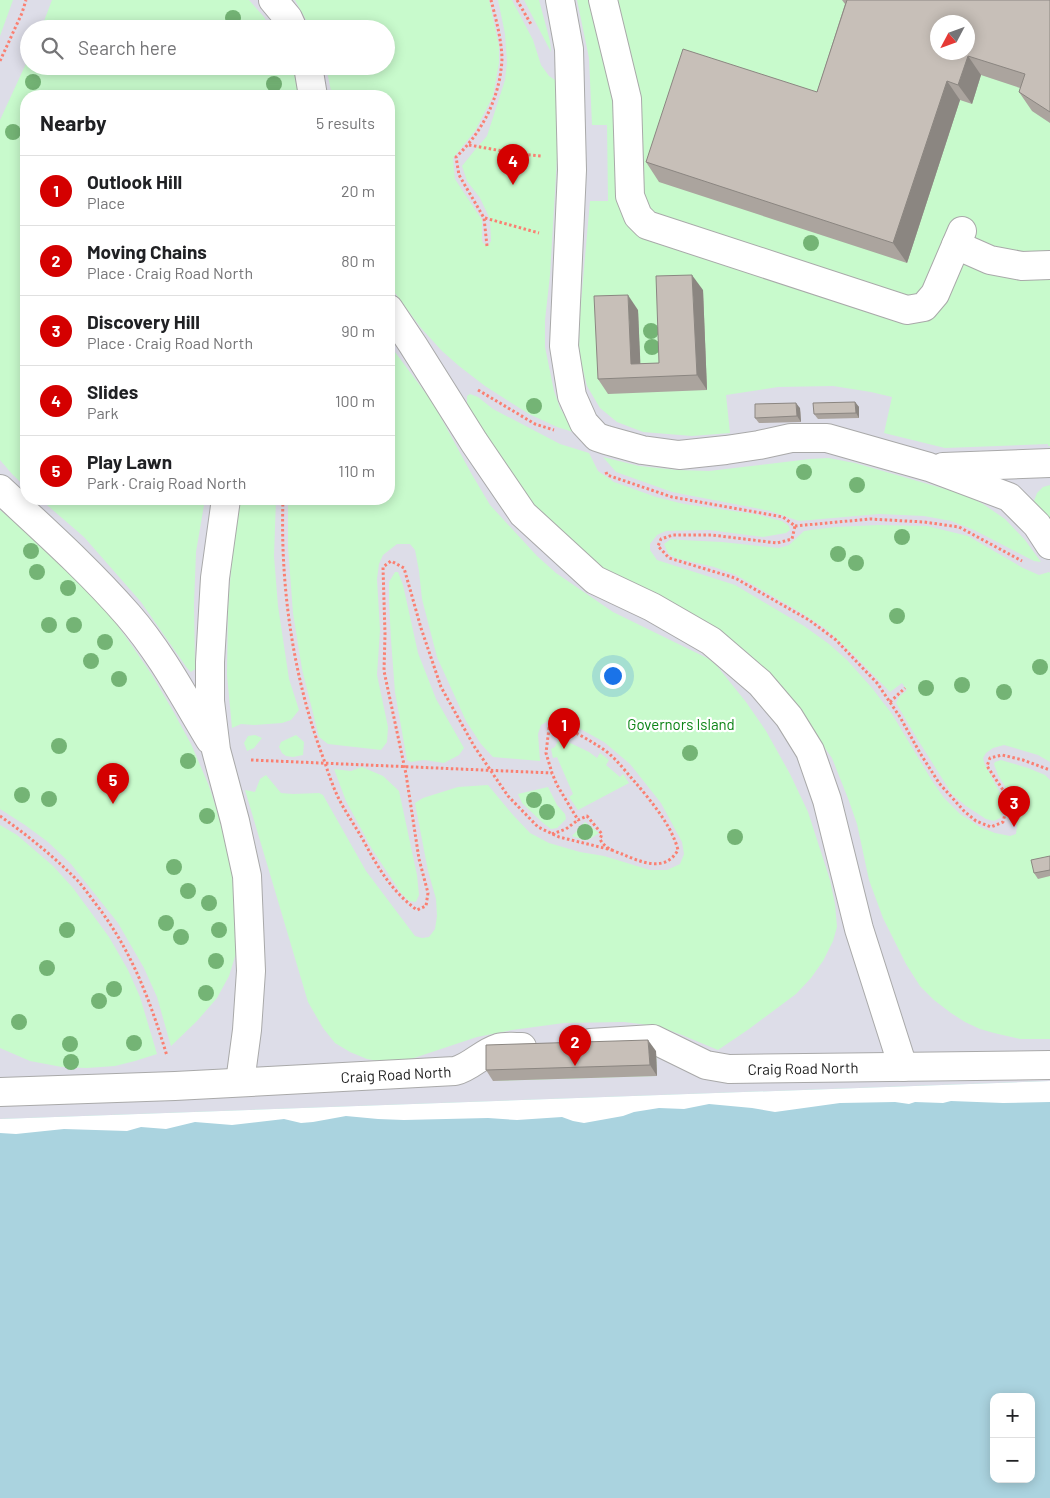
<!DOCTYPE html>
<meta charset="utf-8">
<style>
:root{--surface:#fff;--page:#f6f6f6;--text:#202124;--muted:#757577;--line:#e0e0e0;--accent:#d40000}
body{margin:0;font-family:Barlow,sans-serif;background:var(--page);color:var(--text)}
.controls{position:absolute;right:15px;bottom:15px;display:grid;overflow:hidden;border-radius:10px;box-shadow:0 2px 12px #0003}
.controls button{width:45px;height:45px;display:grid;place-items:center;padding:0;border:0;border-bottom:1px solid var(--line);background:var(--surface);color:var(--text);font:25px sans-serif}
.compass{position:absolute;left:930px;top:15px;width:45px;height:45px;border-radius:50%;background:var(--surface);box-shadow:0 2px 12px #0003;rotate:229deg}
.you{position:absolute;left:612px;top:675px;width:18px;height:18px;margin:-12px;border:4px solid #fff;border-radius:50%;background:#1a73e8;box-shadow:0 0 0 8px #1a73e833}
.badge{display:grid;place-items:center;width:32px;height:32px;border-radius:50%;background:var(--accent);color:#fff;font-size:16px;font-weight:700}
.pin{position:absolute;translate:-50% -41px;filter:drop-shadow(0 1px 2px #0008)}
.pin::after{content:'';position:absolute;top:26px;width:18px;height:15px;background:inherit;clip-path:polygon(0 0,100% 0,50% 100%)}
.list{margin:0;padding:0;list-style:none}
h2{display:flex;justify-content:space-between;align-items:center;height:65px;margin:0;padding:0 20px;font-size:21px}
h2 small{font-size:16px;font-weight:400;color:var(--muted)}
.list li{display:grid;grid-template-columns:32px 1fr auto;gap:15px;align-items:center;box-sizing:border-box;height:70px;padding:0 20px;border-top:1px solid var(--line)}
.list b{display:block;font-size:19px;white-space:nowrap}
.list p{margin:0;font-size:16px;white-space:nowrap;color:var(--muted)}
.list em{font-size:16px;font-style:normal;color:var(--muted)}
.icon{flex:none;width:28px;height:28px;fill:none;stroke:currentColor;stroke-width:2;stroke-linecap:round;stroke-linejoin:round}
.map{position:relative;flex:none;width:1050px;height:1498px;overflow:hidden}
.search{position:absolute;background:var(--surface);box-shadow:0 2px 12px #0003;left:20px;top:20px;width:375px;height:55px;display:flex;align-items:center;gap:12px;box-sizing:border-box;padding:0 18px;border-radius:28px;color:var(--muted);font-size:19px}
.panel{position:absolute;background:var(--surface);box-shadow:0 2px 12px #0003;left:20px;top:90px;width:375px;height:415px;border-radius:20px}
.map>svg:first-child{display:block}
.park{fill:#c8facc;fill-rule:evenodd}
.plaza{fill:#dddde8;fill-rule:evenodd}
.water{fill:#aad3df;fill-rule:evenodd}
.pier{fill:#fff}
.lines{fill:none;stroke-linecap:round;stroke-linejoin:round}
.minor-casing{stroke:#a9a9a9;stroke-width:30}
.path{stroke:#fa8072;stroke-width:3;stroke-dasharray:2.5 2.5;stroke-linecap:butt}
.minor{stroke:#fff;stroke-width:28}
.tree{fill:#74b475}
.wall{fill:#aba49e}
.shaded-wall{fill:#8b8681}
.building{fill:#c7bfb8;stroke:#8b8681;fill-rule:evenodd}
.labels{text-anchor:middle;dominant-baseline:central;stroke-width:4.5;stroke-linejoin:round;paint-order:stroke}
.park-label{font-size:15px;fill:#0c8416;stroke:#fff}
.street-label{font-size:15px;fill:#222;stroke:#fff}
</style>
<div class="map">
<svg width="1050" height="1498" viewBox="0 0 1050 1498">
<rect width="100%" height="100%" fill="#f2efe9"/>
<path class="park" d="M 0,0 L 1050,0 L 1050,1081 L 0,1119 ZM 938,22 L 968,22 L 968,52 L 938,52 ZM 29,29 L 386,29 L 386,66 L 29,66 ZM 26,96 L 389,96 L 389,499 L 26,499 Z"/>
<g class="plaza">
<path d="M 13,0 L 52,0 L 41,29 L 29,29 L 29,57 L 0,120 L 0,36 Z"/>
<path d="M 249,0 L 295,0 L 311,29 L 271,29 L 264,17 Z"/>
<path d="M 489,0 L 498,0 L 505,34 L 507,62 L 505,80 L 487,136 L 474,151 L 462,166 L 467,181 L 480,198 L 490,219 L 491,241 L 488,246 L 483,243 L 482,240 L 482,220 L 455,179 L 453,158 L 475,131 L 493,96 L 499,63 L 499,46 Z"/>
<path d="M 512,0 L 524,0 L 551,52 L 550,41 L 539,0 L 577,0 L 589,58 L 592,125 L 607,125 L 608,201 L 590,201 L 580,314 L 579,354 L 587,386 L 600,408 L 617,422 L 643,432 L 692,436 L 730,433 L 726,395 L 778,387 L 833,386 L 871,392 L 892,397 L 884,433 L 945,448 L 1048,444 L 1048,446 L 1050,446 L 1050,485 L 1043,487 L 1037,493 L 1034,501 L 1039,511 L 1050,523 L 1050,573 L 1049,572 L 1039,575 L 1023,568 L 968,536 L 927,526 L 878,525 L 835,527 L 811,530 L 804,531 L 789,545 L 779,548 L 722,542 L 682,540 L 671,539 L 664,544 L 668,553 L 675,558 L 714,567 L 736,575 L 800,612 L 826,629 L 856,657 L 890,692 L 902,683 L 907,690 L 899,697 L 896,703 L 918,740 L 952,794 L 966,806 L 986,819 L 994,821 L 1000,818 L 1004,809 L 999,791 L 985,765 L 983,758 L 986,753 L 993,748 L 1004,745 L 1038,755 L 1050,762 L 1050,780 L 1045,775 L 1028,768 L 1001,760 L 995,762 L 994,764 L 998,775 L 1006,788 L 1017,826 L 1016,834 L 1010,836 L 995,833 L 980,827 L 960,814 L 944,798 L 931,779 L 892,714 L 872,688 L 847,660 L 829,644 L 804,626 L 735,585 L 657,560 L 650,550 L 650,544 L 657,535 L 666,531 L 709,530 L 763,537 L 786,533 L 790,530 L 789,526 L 782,521 L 754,514 L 684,504 L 656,497 L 614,482 L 598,471 L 589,453 L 560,444 L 493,409 L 478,397 L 470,394 L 467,396 L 467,403 L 496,457 L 537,513 L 581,553 L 612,574 L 709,625 L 728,637 L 748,653 L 789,697 L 832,758 L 849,801 L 857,824 L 869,880 L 883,918 L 906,964 L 920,986 L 934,1000 L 951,1013 L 965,1022 L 980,1029 L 994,1033 L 1020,1039 L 1050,1039 L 1050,1081 L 0,1119 L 0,1048 L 30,1061 L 62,1067 L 87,1068 L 115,1066 L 135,1061 L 157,1054 L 140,997 L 128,970 L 109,937 L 73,888 L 53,866 L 17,835 L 0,825 L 0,809 L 25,825 L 48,842 L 71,864 L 118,923 L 144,968 L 157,997 L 171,1046 L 197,1021 L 217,998 L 229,976 L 237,950 L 240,903 L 224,833 L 209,786 L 191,744 L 173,711 L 152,675 L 128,640 L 103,606 L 45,547 L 0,510 L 0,460 L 13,475 L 26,487 L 26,499 L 40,499 L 84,537 L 141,602 L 187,668 L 191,672 L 195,669 L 194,604 L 196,552 L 205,499 L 240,499 L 233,544 L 228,608 L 227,675 L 232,728 L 241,724 L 254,725 L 282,723 L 291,720 L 299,710 L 289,679 L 278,606 L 274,556 L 276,499 L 288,499 L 288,547 L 293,613 L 302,669 L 319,737 L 328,744 L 381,750 L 387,742 L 388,727 L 377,675 L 380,630 L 377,579 L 379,564 L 383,555 L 397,544 L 410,544 L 415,550 L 419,571 L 422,599 L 437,657 L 466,721 L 481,744 L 493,757 L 540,761 L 538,734 L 541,725 L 553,718 L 577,727 L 604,742 L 630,764 L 661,803 L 682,842 L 684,854 L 680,864 L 667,870 L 650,870 L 604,856 L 580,852 L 549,843 L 530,833 L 513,815 L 488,785 L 458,787 L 423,798 L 415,803 L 428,871 L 436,899 L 437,916 L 435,929 L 429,937 L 422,938 L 415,936 L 366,871 L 323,795 L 319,793 L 293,794 L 281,793 L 266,775 L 260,779 L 255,792 L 245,790 L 308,1002 L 323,1028 L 335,1043 L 350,1052 L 367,1059 L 383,1062 L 396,1062 L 411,1059 L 477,1037 L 512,1030 L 564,1023 L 624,1022 L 641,1024 L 663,1028 L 682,1035 L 718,1050 L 749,1029 L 796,994 L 811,978 L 823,961 L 833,941 L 837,927 L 835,904 L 830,880 L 808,812 L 790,774 L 766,731 L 746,702 L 717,666 L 709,659 L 613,612 L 556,573 L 537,556 L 490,505 L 471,473 L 433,403 L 389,344 L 389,285 L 421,328 L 442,351 L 459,366 L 485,386 L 529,414 L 557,427 L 573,432 L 574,430 L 560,408 L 554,391 L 545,347 L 545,320 L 550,275 L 557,157 L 558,114 L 555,80 L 549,76 L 541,65 L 533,40 ZM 603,457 L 639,466 L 677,470 L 709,471 L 810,459 L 828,458 L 855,463 L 966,495 L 983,504 L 1005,519 L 1025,540 L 1041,562 L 1034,561 L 974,530 L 951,521 L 924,516 L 879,514 L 799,521 L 770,511 L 672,492 L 616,472 ZM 395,572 L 398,572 L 403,585 L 418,653 L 436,699 L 464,748 L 459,755 L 444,763 L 424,760 L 411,762 L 407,760 L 395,692 L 391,640 L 389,601 L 389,582 ZM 255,735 L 262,738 L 254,748 L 247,751 L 244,743 L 248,736 ZM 296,735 L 304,742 L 303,755 L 293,757 L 286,756 L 282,753 L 279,747 L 281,742 ZM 564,740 L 589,752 L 597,758 L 600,753 L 609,760 L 606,765 L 620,777 L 623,774 L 629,783 L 578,810 L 569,797 L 573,794 L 557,757 L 553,758 L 551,749 L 555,747 L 558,741 ZM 362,767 L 383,776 L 399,791 L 417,875 L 419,895 L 416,902 L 409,901 L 401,893 L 372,849 L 346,801 L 334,769 L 351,771 ZM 548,787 L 557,805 L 565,814 L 566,819 L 557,828 L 551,829 L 543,823 L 522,803 L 518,794 ZM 585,822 L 599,833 L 590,839 L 584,840 L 572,836 ZM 656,1051 L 657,1076 L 494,1081 Z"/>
<path d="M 291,66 L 326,66 L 332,96 L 299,96 L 294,72 Z"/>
</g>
<path class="water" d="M 1050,1081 L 1050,1498 L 0,1498 L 0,1119 ZM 994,1397 L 1031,1397 L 1031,1479 L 994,1479 Z"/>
<path class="pier" d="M 1050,1081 L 1050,1102 L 1003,1103 L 951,1101 L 943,1103 L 915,1102 L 909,1104 L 895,1102 L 840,1103 L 775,1112 L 752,1108 L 709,1104 L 684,1109 L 659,1108 L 634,1112 L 623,1116 L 584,1123 L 573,1121 L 562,1117 L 517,1120 L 488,1118 L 404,1120 L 378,1119 L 346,1116 L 313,1122 L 301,1123 L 284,1119 L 232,1125 L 195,1122 L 166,1129 L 141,1127 L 127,1131 L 64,1129 L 16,1134 L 0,1133 L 0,1119 Z"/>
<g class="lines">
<g class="minor-casing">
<g id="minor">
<path d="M 273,0 L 288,18 L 293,29"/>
<path d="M 560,0 L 569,49 L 572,170 L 564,346 L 572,396 L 584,423 L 597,437 L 606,440 L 642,450 L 679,455 L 726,450 L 759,445 L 791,438 L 827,438 L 929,467 L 1009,497 L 1037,525 L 1050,545"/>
<path d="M 603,0 L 627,99 L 630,196 L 638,216 L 647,225 L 907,310 L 924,307 L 935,294 L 962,231"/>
<path d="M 308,66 L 313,96"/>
<path d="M 956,245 L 990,260 L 1022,266 L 1050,265"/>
<path d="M 389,309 L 413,345 L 474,442 L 523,514 L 595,580 L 652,607 L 711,641 L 760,683 L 789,717 L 810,751 L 827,800 L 859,929 L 903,1067"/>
<path d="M 943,467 L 1050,463"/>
<path d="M 0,489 C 44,530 89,570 128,615 C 161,653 184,697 210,740"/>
<path d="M 226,499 L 215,578 L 210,662 L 210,701 L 216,750 L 235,821 L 247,876 L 251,971 L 247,1030 L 240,1082"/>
<path d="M 590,1043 L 653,1039 L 706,1065 L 729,1069 L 1050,1065"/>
<path d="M 0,1092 L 175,1086 L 455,1071 C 471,1067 482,1053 498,1048 C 505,1046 515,1047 522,1047"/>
</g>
</g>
<g class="path">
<path d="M 517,0 L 532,26"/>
<path d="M 0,61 L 22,13 L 26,0"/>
<path d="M 469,145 L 519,154 L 541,156"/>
<path d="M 485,218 L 539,233"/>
<path d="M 487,246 L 484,218 L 459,175 L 456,157 C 479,135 494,108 500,77 C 501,70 502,64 502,57 C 501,38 496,19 491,0"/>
<path d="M 478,390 L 535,424 L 554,430"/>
<path d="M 606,472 L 607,475 L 672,497 L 783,517 L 795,526 L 792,539 L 777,543 L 712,535 L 673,535 L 661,539 L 658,546 L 669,558 L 735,578 L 809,620 L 836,640 L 877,683 L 900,717 L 920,753 L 939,783 L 964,811 L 976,821 L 991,827 L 1003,822 L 1007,806 L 1003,790 L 987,766 L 990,758 L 1002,755 L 1023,760 L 1050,770"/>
<path d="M 283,499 C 280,586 293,678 324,760 C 328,772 332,784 337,795 C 344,810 354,824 362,838 C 377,866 391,891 417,910 L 426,906 L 428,893 L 419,859 L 406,774 L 384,671 L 385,634 L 383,567 L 391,561 L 404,568 L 421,628 L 441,687 L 474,746 L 508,796 L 538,827 L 559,837 L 612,850"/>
<path d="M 795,526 L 870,519 L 924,522 L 959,527 L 1022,561"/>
<path d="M 890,702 L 905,688"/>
<path d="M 558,725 C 574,731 589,740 603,749 C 616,758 625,771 635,782 C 651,801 672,826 678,850 C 665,873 641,862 622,854 C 614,851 604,848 600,839 L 602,834 L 587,816 L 578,820 L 557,785 L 552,773 L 546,753 L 549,728 Z"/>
<path d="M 251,760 L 552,773"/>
<path d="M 0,816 C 27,835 52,855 76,879 C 83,886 89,895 95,903 C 131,949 150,1000 167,1056"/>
<path d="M 552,834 L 566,829 L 578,820"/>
</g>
<use href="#minor" class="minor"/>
</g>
<g class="tree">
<circle cx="233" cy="18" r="8"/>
<circle cx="33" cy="82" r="8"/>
<circle cx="274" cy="84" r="8"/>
<circle cx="13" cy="132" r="8"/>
<circle cx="811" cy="243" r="8"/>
<circle cx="651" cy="331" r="8"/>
<circle cx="652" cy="347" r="8"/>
<circle cx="534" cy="406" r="8"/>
<circle cx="804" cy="472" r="8"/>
<circle cx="857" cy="485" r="8"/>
<circle cx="902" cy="537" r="8"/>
<circle cx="31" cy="551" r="8"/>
<circle cx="838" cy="554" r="8"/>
<circle cx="856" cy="563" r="8"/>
<circle cx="37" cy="572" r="8"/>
<circle cx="68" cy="588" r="8"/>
<circle cx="897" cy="616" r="8"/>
<circle cx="49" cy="625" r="8"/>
<circle cx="74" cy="625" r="8"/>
<circle cx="105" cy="642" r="8"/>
<circle cx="91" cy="661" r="8"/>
<circle cx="1040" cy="667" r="8"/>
<circle cx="119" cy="679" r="8"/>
<circle cx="962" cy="685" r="8"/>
<circle cx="926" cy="688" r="8"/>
<circle cx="1004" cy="692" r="8"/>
<circle cx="59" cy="746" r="8"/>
<circle cx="690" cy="753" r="8"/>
<circle cx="188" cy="761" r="8"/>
<circle cx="22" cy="795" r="8"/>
<circle cx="49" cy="799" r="8"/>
<circle cx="534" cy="800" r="8"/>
<circle cx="547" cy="812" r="8"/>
<circle cx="207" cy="816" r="8"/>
<circle cx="585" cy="832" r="8"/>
<circle cx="735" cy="837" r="8"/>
<circle cx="174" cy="867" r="8"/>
<circle cx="188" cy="891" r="8"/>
<circle cx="209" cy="903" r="8"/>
<circle cx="166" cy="923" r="8"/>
<circle cx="67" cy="930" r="8"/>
<circle cx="219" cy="930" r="8"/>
<circle cx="181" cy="937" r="8"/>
<circle cx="216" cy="961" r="8"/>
<circle cx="47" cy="968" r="8"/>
<circle cx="114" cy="989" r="8"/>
<circle cx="206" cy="993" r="8"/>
<circle cx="99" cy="1001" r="8"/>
<circle cx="19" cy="1022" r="8"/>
<circle cx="134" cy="1043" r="8"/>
<circle cx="70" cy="1044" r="8"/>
<circle cx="71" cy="1062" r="8"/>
</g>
<g class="wall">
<path d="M 842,0 L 1050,0 L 1050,123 L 1032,111 L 1019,92 L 1020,88 L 981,75 L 972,104 L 960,100 L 907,263 L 659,182 L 646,162 L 817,92 L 845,4 Z"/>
<path d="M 703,290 L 707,390 L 608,394 L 598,379 L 638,310 L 640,364 L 659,363 Z"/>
<path d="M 855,402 L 859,407 L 859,418 L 818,419 L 814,414 Z"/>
<path d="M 800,408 L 801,422 L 759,423 L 755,418 Z"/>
<path d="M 1050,856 L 1050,876 L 1038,879 L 1034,873 Z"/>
<path d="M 656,1051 L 657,1076 L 493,1081 L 486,1070 Z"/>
</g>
<g class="shaded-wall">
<path d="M 968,56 L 981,75 L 972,104 L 958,85 Z"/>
<path d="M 947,81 L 960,100 L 907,263 L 893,243 Z"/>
<path d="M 692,275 L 703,290 L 707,390 L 697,375 Z"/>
<path d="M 628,295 L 638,310 L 641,377 L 631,364 Z"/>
<path d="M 855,402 L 859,407 L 859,418 L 856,413 Z"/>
<path d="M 796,403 L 800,408 L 801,422 L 797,416 Z"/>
<path d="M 648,1040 L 656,1051 L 657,1076 L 650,1065 Z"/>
</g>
<g class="building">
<path d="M 847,0 L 1050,0 L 1050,112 L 1019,92 L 1025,74 L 968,56 L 958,85 L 947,81 L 893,243 L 646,162 L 683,49 L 817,92 ZM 938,22 L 968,22 L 968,52 L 938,52 Z"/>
<path d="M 692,275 L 697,375 L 598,379 L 594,296 L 628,295 L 631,364 L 659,363 L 656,276 Z"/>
<path d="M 855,402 L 856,413 L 814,414 L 813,403 Z"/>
<path d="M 796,403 L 797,416 L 755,418 L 755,404 Z"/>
<path d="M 1050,856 L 1050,870 L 1034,873 L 1031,860 Z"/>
<path d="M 648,1040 L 650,1065 L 486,1070 L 486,1045 Z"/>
</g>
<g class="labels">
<g class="park-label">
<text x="681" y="724">Governors Island</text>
</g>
<g class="street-label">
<text transform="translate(803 1068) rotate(-1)">Craig Road North</text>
<text transform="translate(396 1074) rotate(-3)">Craig Road North</text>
</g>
</g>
</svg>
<div class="controls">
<button>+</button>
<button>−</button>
</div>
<svg class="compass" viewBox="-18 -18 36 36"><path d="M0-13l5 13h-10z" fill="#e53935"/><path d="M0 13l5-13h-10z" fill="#757577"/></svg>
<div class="you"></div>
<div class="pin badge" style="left:564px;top:749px">1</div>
<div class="pin badge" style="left:575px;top:1066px">2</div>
<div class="pin badge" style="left:1014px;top:827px">3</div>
<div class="pin badge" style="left:513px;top:185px">4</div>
<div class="pin badge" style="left:113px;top:804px">5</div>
<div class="search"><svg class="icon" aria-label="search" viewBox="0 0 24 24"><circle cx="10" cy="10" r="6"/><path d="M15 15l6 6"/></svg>Search here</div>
<section class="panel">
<h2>Nearby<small>5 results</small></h2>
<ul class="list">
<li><span class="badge">1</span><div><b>Outlook Hill</b><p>Place</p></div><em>20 m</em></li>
<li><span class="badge">2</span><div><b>Moving Chains</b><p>Place · Craig Road North</p></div><em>80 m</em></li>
<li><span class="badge">3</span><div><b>Discovery Hill</b><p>Place · Craig Road North</p></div><em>90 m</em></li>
<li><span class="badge">4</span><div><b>Slides</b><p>Park</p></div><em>100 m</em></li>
<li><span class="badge">5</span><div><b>Play Lawn</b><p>Park · Craig Road North</p></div><em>110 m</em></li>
</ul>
</section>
</div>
